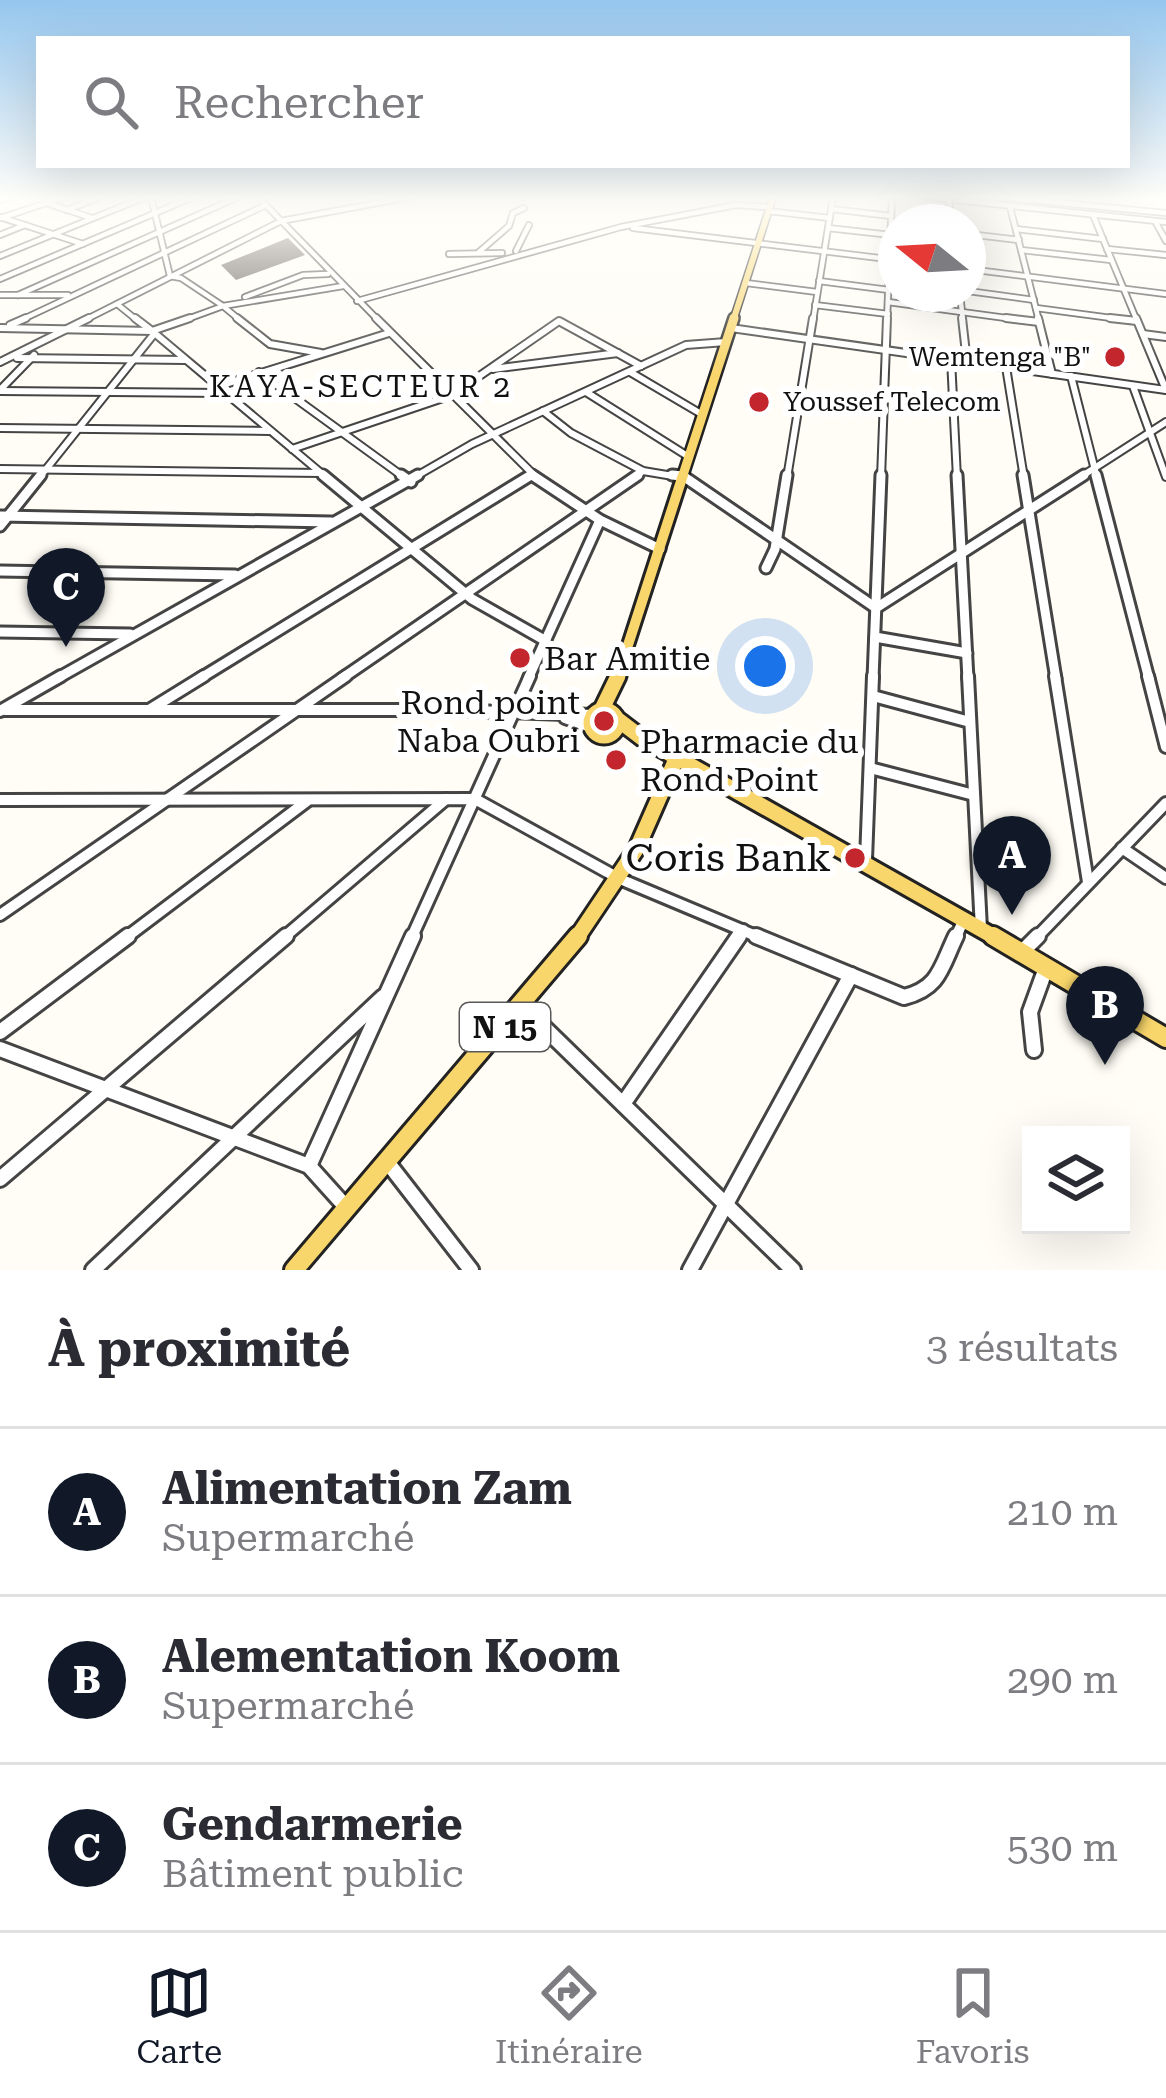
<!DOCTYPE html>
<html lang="fr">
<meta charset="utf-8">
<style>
:root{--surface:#fff;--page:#f7f7f7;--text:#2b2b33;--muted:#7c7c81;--line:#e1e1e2;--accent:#111827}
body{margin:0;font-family:"Roboto Serif",serif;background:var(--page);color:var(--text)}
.controls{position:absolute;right:36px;bottom:36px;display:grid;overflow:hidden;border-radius:0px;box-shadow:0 12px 48px #0002}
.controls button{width:108px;height:108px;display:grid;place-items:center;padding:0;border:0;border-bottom:3px solid var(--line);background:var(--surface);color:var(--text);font:60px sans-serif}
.compass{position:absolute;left:878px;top:204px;width:108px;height:108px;border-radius:50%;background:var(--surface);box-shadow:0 12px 48px #0002;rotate:288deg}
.you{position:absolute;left:765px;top:666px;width:42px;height:42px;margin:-30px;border:9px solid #fff;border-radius:50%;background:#1a73e8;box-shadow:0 0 0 18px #1a73e833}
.badge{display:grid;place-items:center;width:78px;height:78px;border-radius:50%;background:var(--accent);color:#fff;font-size:39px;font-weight:700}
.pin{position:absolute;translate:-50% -99px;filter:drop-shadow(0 3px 6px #0008)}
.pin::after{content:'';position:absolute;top:63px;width:42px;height:36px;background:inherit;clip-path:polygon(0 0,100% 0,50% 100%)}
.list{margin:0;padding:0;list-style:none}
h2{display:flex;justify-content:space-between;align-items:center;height:156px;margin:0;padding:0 48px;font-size:51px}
h2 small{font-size:39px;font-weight:400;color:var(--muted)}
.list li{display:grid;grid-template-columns:78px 1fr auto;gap:36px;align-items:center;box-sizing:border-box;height:168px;padding:0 48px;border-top:3px solid var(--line)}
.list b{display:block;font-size:45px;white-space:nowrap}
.list p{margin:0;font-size:39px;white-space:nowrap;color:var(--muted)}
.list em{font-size:39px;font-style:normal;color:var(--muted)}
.icon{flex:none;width:66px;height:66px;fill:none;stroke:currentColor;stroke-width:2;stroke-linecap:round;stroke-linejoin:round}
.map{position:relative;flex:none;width:1166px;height:1270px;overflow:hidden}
.search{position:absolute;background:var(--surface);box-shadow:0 12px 48px #0002;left:36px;right:36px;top:36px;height:132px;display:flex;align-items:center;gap:30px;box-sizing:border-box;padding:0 42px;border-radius:0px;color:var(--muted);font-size:45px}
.sheet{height:660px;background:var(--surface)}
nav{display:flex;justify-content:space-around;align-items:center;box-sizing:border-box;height:168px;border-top:3px solid var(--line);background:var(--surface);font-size:33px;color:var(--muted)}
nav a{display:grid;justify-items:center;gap:6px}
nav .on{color:var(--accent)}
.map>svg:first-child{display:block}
.building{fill:#5a524d}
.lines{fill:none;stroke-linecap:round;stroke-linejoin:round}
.minor-far4-casing{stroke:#444;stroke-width:8}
.minor-far3-casing{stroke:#444;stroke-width:10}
.minor-far2-casing{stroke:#444;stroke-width:15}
.minor-far1-casing{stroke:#444;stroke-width:16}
.minor-casing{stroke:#444;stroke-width:20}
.major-far4-casing{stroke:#222;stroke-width:9}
.major-far3-casing{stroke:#222;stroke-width:14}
.major-far2-casing{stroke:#222;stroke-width:16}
.major-far1-casing{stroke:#222;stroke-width:21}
.major-casing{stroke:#222;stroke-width:24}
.minor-far4{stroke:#fff;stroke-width:4.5}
.minor-far3{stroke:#fff;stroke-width:6}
.minor-far2{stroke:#fff;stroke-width:9}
.minor-far1{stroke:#fff;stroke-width:10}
.minor{stroke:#fff;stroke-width:14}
.major-far4{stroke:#f9d66b;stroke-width:6}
.major-far3{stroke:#f9d66b;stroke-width:9}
.major-far2{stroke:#f9d66b;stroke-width:10}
.major-far1{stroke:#f9d66b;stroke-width:15}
.major{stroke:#f9d66b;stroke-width:18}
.poi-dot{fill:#c4262e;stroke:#fff;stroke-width:4.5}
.labels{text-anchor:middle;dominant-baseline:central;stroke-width:12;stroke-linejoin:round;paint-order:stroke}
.far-poi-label{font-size:27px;fill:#111;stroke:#fff;text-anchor:end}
.far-neighbourhood-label{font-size:30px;letter-spacing:3px;fill:#111;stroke:#fff}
.shield{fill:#fff;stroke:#585858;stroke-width:3}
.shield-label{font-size:30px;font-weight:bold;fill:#111}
.poi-label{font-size:33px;fill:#111;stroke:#fff;text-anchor:start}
.near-poi-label{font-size:39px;fill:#111;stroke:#fff;text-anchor:end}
</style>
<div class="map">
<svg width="1166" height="1270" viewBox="0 0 1166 1270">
<rect width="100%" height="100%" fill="#fffdf5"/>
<path class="building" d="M 288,238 L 305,255 L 236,280 L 221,265 Z"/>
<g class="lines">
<g class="minor-far4-casing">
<g id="minor-far4">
<path d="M 151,197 L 170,276 L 181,278 L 223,306 L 343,286"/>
<path d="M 258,197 L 379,321"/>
<path d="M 926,197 L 1166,222"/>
<path d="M 1002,197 L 1166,213"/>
<path d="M 0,200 L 11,197"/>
<path d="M 949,200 L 951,222"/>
<path d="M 46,203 L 92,218"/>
<path d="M 1010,207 L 1039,321"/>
<path d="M 831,209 L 891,216"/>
<path d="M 67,210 L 100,197"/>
<path d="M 768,211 L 830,218"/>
<path d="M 1093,215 L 1137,321"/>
<path d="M 0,217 L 83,244"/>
<path d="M 1,218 L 64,197"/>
<path d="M 1155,221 L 1166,241"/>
<path d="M 633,228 L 896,260"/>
<path d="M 828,228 L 891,235"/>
<path d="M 1016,229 L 1103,239"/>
<path d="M 968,234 L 1019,240"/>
<path d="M 0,235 L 25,225"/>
<path d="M 1107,249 L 1166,255"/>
<path d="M 1021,250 L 1111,260"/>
<path d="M 516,251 L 529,225"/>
<path d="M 479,252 L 509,226 L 513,213 L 524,208"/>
<path d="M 449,254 L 502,253"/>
<path d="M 0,256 L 145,197"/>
<path d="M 968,269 L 1166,294"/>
<path d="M 0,279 L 193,197"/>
<path d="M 819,281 L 889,290"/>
<path d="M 746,283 L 817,292"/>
<path d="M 968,291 L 1034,300"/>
<path d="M 960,294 L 963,321"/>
<path d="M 0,295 L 68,295"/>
<path d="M 18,295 L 238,197"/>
<path d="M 245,297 L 303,275 L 328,274"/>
<path d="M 357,301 L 621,227 L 736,205 L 770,207"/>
<path d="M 888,302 L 1028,321"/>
<path d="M 117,304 L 138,321"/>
<path d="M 815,305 L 888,314"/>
<path d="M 1036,308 L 1134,321"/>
<path d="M 19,321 L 266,205"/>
<path d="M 83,321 L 281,221 L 409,197"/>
<path d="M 182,321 L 223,306 L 241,321"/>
<path d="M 813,321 L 833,197"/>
<path d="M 887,321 L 892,197"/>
</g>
</g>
<g class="minor-far3-casing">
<g id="minor-far3">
<path d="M 135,318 L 152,331 L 190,318"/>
<path d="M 237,318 L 270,344 L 321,353"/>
<path d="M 376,318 L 537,478"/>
<path d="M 962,318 L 967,362"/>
<path d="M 1006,318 L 1039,322"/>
<path d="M 1038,318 L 1052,374"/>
<path d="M 1110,318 L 1137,321"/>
<path d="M 1136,318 L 1166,390"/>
<path d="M 10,325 L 26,318"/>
<path d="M 0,328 L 152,331 L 327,478"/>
<path d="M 731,328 L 1166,390"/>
<path d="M 1143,334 L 1166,337"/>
<path d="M 17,358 L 185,360"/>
<path d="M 951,359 L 957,478"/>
<path d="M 0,362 L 89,318"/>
<path d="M 1006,367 L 1024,478"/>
<path d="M 493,369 L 618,353"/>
<path d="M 259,372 L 405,478"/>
<path d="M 630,372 L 703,415"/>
<path d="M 1071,376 L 1097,478"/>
<path d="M 1133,386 L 1166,477"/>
<path d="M 216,387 L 389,333"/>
<path d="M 0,390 L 34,355"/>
<path d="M 0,391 L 223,393"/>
<path d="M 586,392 L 689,457"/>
<path d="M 543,411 L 571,433 L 643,471 L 685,478"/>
<path d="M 0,428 L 269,431"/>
<path d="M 292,449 L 452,395 L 559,321 L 641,366"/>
<path d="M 0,469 L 322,473"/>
<path d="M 39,478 L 154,334"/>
<path d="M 413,478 L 472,444 L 686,345 L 726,342"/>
<path d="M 526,478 L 532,474"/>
<path d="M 633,478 L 643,471"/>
<path d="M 787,478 L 813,318"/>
<path d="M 881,478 L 887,318"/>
<path d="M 1079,478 L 1166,422"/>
</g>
</g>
<g class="minor-far2-casing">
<g id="minor-far2">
<path d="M 323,475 L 472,599 L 546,641"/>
<path d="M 401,475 L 411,482"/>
<path d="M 532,475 L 600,520 L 660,549"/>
<path d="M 672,475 L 683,476 L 876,608 L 1084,475"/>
<path d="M 957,475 L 968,679"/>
<path d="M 1023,475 L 1056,679"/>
<path d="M 1096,475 L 1149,679"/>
<path d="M 0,516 L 331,522"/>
<path d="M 0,526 L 41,475"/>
<path d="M 766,568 L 775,549 L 787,475"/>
<path d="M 0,571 L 235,575"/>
<path d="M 0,632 L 130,634"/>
<path d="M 875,637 L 967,653"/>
<path d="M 56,679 L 418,475"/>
<path d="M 199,679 L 531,475"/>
<path d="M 341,679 L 638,475"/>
<path d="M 528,679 L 600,520"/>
<path d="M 873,679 L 881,475"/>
</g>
</g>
<g class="minor-far1-casing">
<g id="minor-far1">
<path d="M 968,676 L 981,929"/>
<path d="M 1055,676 L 1088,882"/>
<path d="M 1148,676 L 1166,747"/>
<path d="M 873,696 L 970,722"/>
<path d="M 5,710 L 447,710 L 593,715"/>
<path d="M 149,710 L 204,676"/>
<path d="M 0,711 L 61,676"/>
<path d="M 565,718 L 591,727"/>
<path d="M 870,768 L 974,795"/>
<path d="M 0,800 L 475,799 L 620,879 L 763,939"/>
<path d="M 1122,848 L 1166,878"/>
<path d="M 866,860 L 873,676"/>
<path d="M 0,915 L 346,676"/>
<path d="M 124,939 L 307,801"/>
<path d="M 282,939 L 446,799"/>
<path d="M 411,939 L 530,676"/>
<path d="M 737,939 L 743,930"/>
<path d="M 955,939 L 964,919"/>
<path d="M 1035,939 L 1166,803"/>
</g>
</g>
<g class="minor-casing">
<g id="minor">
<path d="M 756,936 L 904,997 C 940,988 941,967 956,936"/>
<path d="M 1021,953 L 1038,936"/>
<path d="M 522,1006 L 793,1270"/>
<path d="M 0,1032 L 128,936"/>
<path d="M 0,1049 L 309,1166 L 345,1206"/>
<path d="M 1034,1050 L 1030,1012 L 1046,968"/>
<path d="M 623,1104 L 739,936"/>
<path d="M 388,1163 L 471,1270"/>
<path d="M 309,1166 L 413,936"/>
<path d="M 0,1179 L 286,936"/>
<path d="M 93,1270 L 383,997"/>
<path d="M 690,1270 L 851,975"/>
</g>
</g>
<g class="major-far4-casing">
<path id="major-far4" d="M 733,321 L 773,197"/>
</g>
<g class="major-far3-casing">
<path id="major-far3" d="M 682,478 L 734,318"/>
</g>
<g class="major-far2-casing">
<path id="major-far2" d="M 617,679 L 683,475"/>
</g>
<g class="major-far1-casing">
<g id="major-far1">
<circle cx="604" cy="723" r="13"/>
<path d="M 601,711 L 618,676"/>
<path d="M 617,719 L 642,738 L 998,939"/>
<path d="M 576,939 L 637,848 L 677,757"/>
</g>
</g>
<g class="major-casing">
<g id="major">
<path d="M 993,936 L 1166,1038"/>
<path d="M 294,1270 L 578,936"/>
</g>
</g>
<use href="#minor-far4" class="minor-far4"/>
<use href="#minor-far3" class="minor-far3"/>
<use href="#minor-far2" class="minor-far2"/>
<use href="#minor-far1" class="minor-far1"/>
<use href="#minor" class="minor"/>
<use href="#major-far4" class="major-far4"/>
<use href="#major-far3" class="major-far3"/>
<use href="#major-far2" class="major-far2"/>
<use href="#major-far1" class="major-far1"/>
<use href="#major" class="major"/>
</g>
<linearGradient id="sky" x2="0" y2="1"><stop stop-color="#95c6ee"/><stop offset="0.53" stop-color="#fffefa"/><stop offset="1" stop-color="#fffefa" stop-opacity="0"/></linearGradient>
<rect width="1166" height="375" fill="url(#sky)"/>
<g class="poi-dot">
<circle cx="1115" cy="357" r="12"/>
<circle cx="759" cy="402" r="12"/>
<circle cx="520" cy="658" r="12"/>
<circle cx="604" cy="721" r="12"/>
<circle cx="616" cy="760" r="12"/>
<circle cx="855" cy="858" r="12"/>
</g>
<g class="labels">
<g class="far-poi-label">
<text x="1091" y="357">Wemtenga "B"</text>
<text x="783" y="402" text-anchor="start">Youssef Telecom</text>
</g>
<g class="far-neighbourhood-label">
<text x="361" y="386">KAYA-SECTEUR 2</text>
</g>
<rect class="shield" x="460" y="1003" width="90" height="48" rx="9"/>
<g class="shield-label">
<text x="505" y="1027">N 15</text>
</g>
<g class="poi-label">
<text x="544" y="658">Bar Amitie</text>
<text x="580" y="702" text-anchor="end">Rond point<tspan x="580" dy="38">Naba Oubri</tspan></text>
<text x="640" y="741">Pharmacie du<tspan x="640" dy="38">Rond Point</tspan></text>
</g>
<g class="near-poi-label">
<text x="831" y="858">Coris Bank</text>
</g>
</g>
</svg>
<div class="controls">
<button><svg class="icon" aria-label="layers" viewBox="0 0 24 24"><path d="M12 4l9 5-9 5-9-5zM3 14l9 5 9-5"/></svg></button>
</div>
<svg class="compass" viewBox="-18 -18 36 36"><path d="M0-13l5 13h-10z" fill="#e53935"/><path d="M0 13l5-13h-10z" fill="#7c7c81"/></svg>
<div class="you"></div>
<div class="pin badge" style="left:1012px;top:915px">A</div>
<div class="pin badge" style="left:1105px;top:1065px">B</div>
<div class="pin badge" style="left:66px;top:647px">C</div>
<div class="search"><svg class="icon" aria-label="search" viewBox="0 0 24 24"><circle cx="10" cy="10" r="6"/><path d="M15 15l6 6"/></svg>Rechercher</div>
</div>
<section class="sheet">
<h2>À proximité<small>3 résultats</small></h2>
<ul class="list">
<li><span class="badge">A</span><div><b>Alimentation Zam</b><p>Supermarché</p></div><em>210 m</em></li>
<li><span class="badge">B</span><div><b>Alementation Koom</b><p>Supermarché</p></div><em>290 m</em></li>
<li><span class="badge">C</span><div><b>Gendarmerie</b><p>Bâtiment public</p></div><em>530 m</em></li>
</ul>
</section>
<nav>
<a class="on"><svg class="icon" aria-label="map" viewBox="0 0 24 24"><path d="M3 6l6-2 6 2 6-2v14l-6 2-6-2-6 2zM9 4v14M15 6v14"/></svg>Carte</a>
<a><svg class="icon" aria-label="directions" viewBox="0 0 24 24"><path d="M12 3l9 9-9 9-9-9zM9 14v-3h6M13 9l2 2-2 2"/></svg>Itinéraire</a>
<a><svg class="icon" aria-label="saved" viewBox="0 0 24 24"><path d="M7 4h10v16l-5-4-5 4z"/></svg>Favoris</a>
</nav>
